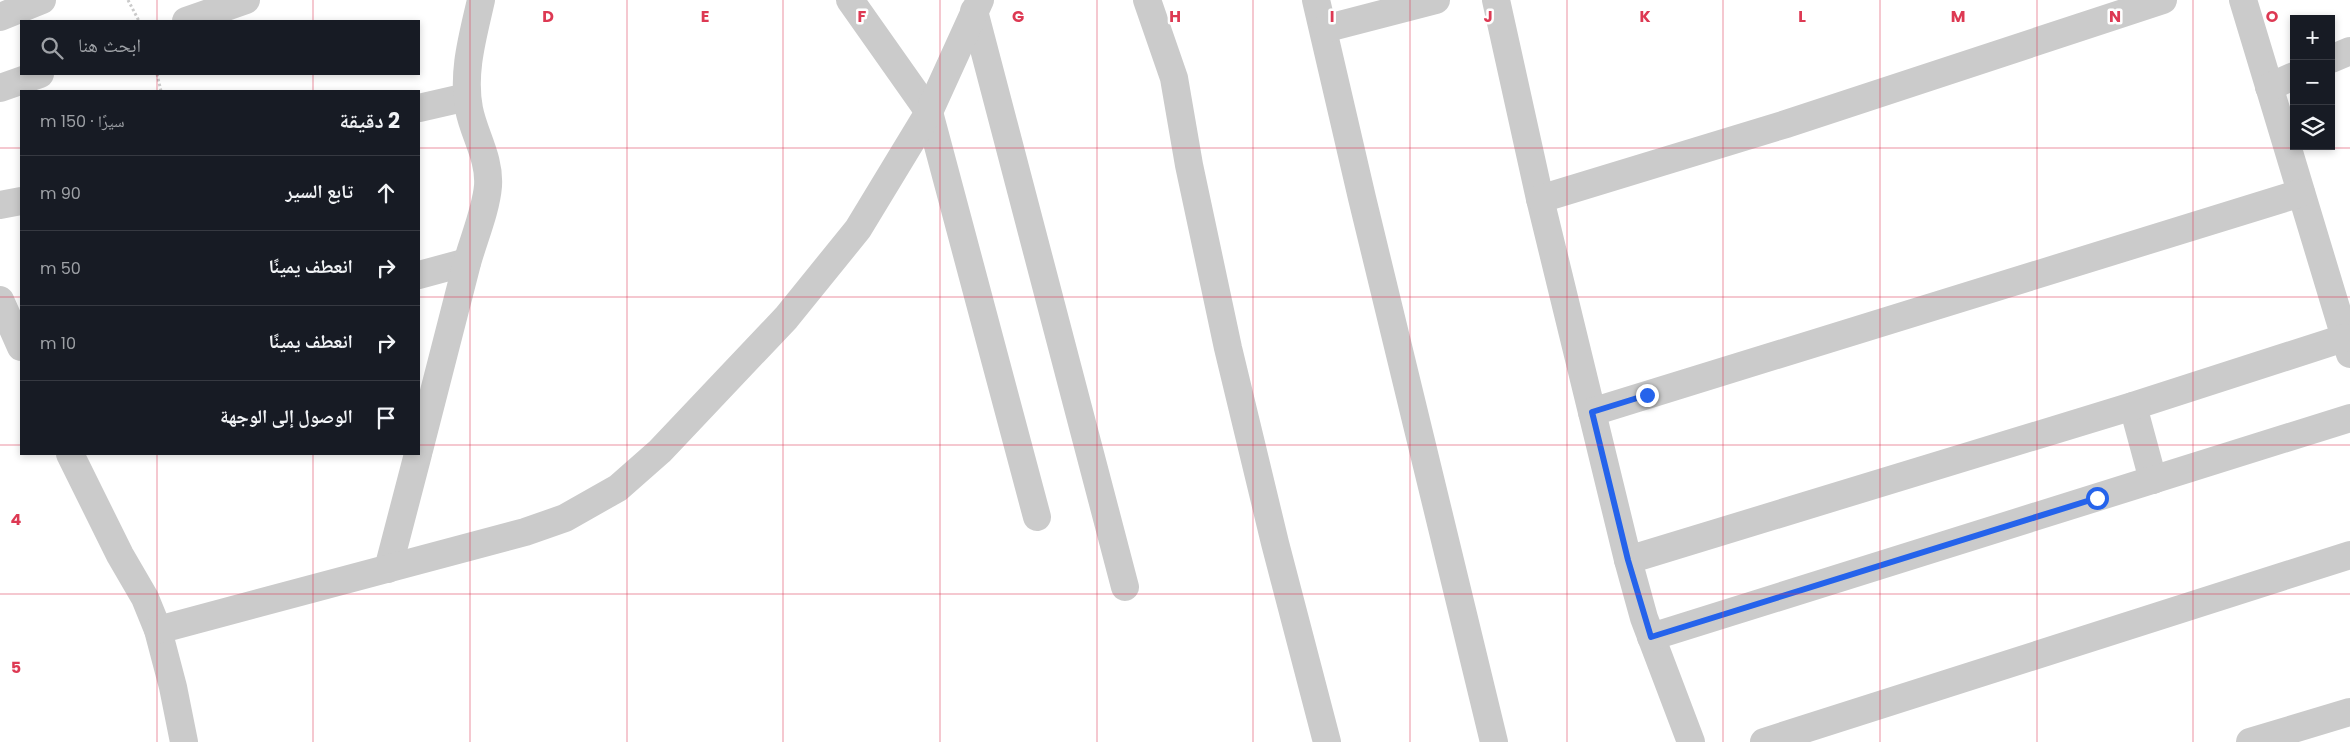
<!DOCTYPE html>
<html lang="ar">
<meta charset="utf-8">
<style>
:root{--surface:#171b24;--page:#242831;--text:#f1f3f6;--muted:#9ea1a6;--line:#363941}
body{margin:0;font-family:Poppins,"Noto Naskh Arabic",sans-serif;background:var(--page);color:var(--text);direction:rtl}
.controls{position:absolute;right:15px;top:15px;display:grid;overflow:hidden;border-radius:0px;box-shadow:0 2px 8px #0003}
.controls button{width:45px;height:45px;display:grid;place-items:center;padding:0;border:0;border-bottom:1px solid var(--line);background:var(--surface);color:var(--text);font:25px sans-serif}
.stop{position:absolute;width:15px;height:15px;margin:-11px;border:4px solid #2563eb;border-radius:50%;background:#fff}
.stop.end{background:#2563eb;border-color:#fff;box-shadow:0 1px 5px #0008}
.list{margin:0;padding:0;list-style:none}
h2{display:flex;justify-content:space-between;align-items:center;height:65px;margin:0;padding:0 20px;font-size:21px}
h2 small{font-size:16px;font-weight:400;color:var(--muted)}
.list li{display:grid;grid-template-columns:32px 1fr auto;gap:15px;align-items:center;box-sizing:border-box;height:75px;padding:0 20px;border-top:1px solid var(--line)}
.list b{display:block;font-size:19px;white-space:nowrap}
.list em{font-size:16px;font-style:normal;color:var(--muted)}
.icon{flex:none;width:28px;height:28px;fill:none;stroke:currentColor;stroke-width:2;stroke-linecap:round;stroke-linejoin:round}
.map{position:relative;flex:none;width:2350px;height:742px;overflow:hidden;direction:ltr}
.search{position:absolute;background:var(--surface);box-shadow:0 2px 8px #0003;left:20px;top:20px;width:400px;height:55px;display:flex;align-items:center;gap:12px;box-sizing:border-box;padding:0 18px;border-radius:0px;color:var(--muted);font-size:19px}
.panel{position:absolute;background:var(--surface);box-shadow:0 2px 8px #0003;left:20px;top:90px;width:400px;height:365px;border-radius:0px;direction:rtl}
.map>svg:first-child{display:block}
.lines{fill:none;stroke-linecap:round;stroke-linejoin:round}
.path{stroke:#cbcbcb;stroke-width:3;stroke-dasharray:2.5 2.5;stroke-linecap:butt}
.minor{stroke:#cbcbcb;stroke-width:28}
.route{stroke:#2563eb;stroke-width:6}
.grid{fill:none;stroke:#dd3953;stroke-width:1;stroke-opacity:0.55}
.grid-label{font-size:16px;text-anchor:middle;font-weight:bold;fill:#dd3953;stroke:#fff;stroke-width:5;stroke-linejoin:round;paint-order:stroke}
</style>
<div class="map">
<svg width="2350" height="742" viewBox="0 0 2350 742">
<rect width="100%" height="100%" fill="#fff"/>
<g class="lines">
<g class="path">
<path d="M 128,0 L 139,21"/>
<path d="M 157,74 L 161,91"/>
</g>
<g class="minor">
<path d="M 850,0 L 929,112 L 1037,517"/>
<path d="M 1147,0 L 1174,78 L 1189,165 L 1228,348 L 1275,543 L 1327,742"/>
<path d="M 1316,0 L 1362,198 L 1494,742"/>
<path d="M 1496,0 L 1540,199 L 1628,560 L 1644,618 L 1691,742"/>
<path d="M 2243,0 L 2350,354"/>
<path d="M 974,11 L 1125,587"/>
<path d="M 0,17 L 42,0"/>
<path d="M 186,21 L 246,0"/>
<path d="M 1324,29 L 1436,0"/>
<path d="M 2331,59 L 2350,51"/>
<path d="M 2269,87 L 2294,76"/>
<path d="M 0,88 L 40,74"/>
<path d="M 419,108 L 467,97"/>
<path d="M 1540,199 L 1786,124 L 2163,0"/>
<path d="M 0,205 L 21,201"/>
<path d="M 419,275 L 467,262"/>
<path d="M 0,300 L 21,347"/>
<path d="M 2133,406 L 2153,480"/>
<path d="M 1592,412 L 2301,193"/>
<path d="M 419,450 C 435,388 451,325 467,263 C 474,238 486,210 488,186 C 490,158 474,135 469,109 C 462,72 473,36 481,0"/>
<path d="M 70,454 L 120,555 L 145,598 L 158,630 L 173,687 L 184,742"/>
<path d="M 1628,560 L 2133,406 L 2344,338"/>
<path d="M 388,569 L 418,454"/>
<path d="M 158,630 L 525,532 L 565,518 L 618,488 L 660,451 L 786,318 L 858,229 L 929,112 L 980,0"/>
<path d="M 1651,637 L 2350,418"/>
<path d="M 1764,742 L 2350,555"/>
<path d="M 2250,742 L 2350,712"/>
</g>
</g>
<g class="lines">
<path class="route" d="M 1647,395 L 1592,412 L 1628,560 L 1651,637 L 2097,498"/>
</g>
<path class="grid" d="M 157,0 L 157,21M 313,0 L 313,21M 470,0 L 470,742M 627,0 L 627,742M 783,0 L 783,742M 940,0 L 940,742M 1097,0 L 1097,742M 1253,0 L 1253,742M 1410,0 L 1410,742M 1567,0 L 1567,742M 1723,0 L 1723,742M 1880,0 L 1880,742M 2037,0 L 2037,742M 2193,0 L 2193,742M 157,74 L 157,91M 313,74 L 313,91M 0,148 L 21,148M 419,148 L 2350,148M 0,297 L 21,297M 419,297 L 2350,297M 0,445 L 21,445M 419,445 L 2350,445M 157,454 L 157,742M 313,454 L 313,742M 0,594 L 2350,594"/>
<g class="grid-label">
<text x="548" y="22">D</text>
<text x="705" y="22">E</text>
<text x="862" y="22">F</text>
<text x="1018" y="22">G</text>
<text x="1175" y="22">H</text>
<text x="1332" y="22">I</text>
<text x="1488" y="22">J</text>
<text x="1645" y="22">K</text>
<text x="1802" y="22">L</text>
<text x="1958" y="22">M</text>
<text x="2115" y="22">N</text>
<text x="2272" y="22">O</text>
<text x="16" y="525">4</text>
<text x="16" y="673">5</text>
</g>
</svg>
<div class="controls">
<button>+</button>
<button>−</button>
<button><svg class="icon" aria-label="layers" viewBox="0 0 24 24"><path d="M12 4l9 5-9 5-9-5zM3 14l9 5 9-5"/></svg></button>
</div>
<div class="stop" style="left:2097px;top:498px"></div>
<div class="stop end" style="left:1647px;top:395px"></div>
<div class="search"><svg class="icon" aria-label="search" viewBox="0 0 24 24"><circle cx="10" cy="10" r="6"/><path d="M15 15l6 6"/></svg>ابحث هنا</div>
<section class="panel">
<h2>2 دقيقة<small>سيرًا · 150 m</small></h2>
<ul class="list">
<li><svg class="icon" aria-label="ahead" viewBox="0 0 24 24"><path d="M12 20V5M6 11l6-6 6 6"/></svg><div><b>تابع السير</b></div><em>90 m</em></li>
<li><svg class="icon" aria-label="right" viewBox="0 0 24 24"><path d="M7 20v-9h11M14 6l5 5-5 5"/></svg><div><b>انعطف يمينًا</b></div><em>50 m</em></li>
<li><svg class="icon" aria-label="right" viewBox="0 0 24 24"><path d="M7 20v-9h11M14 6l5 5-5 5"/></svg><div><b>انعطف يمينًا</b></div><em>10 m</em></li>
<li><svg class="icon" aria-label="arrive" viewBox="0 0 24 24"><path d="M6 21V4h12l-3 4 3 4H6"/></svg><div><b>الوصول إلى الوجهة</b></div></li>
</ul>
</section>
</div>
